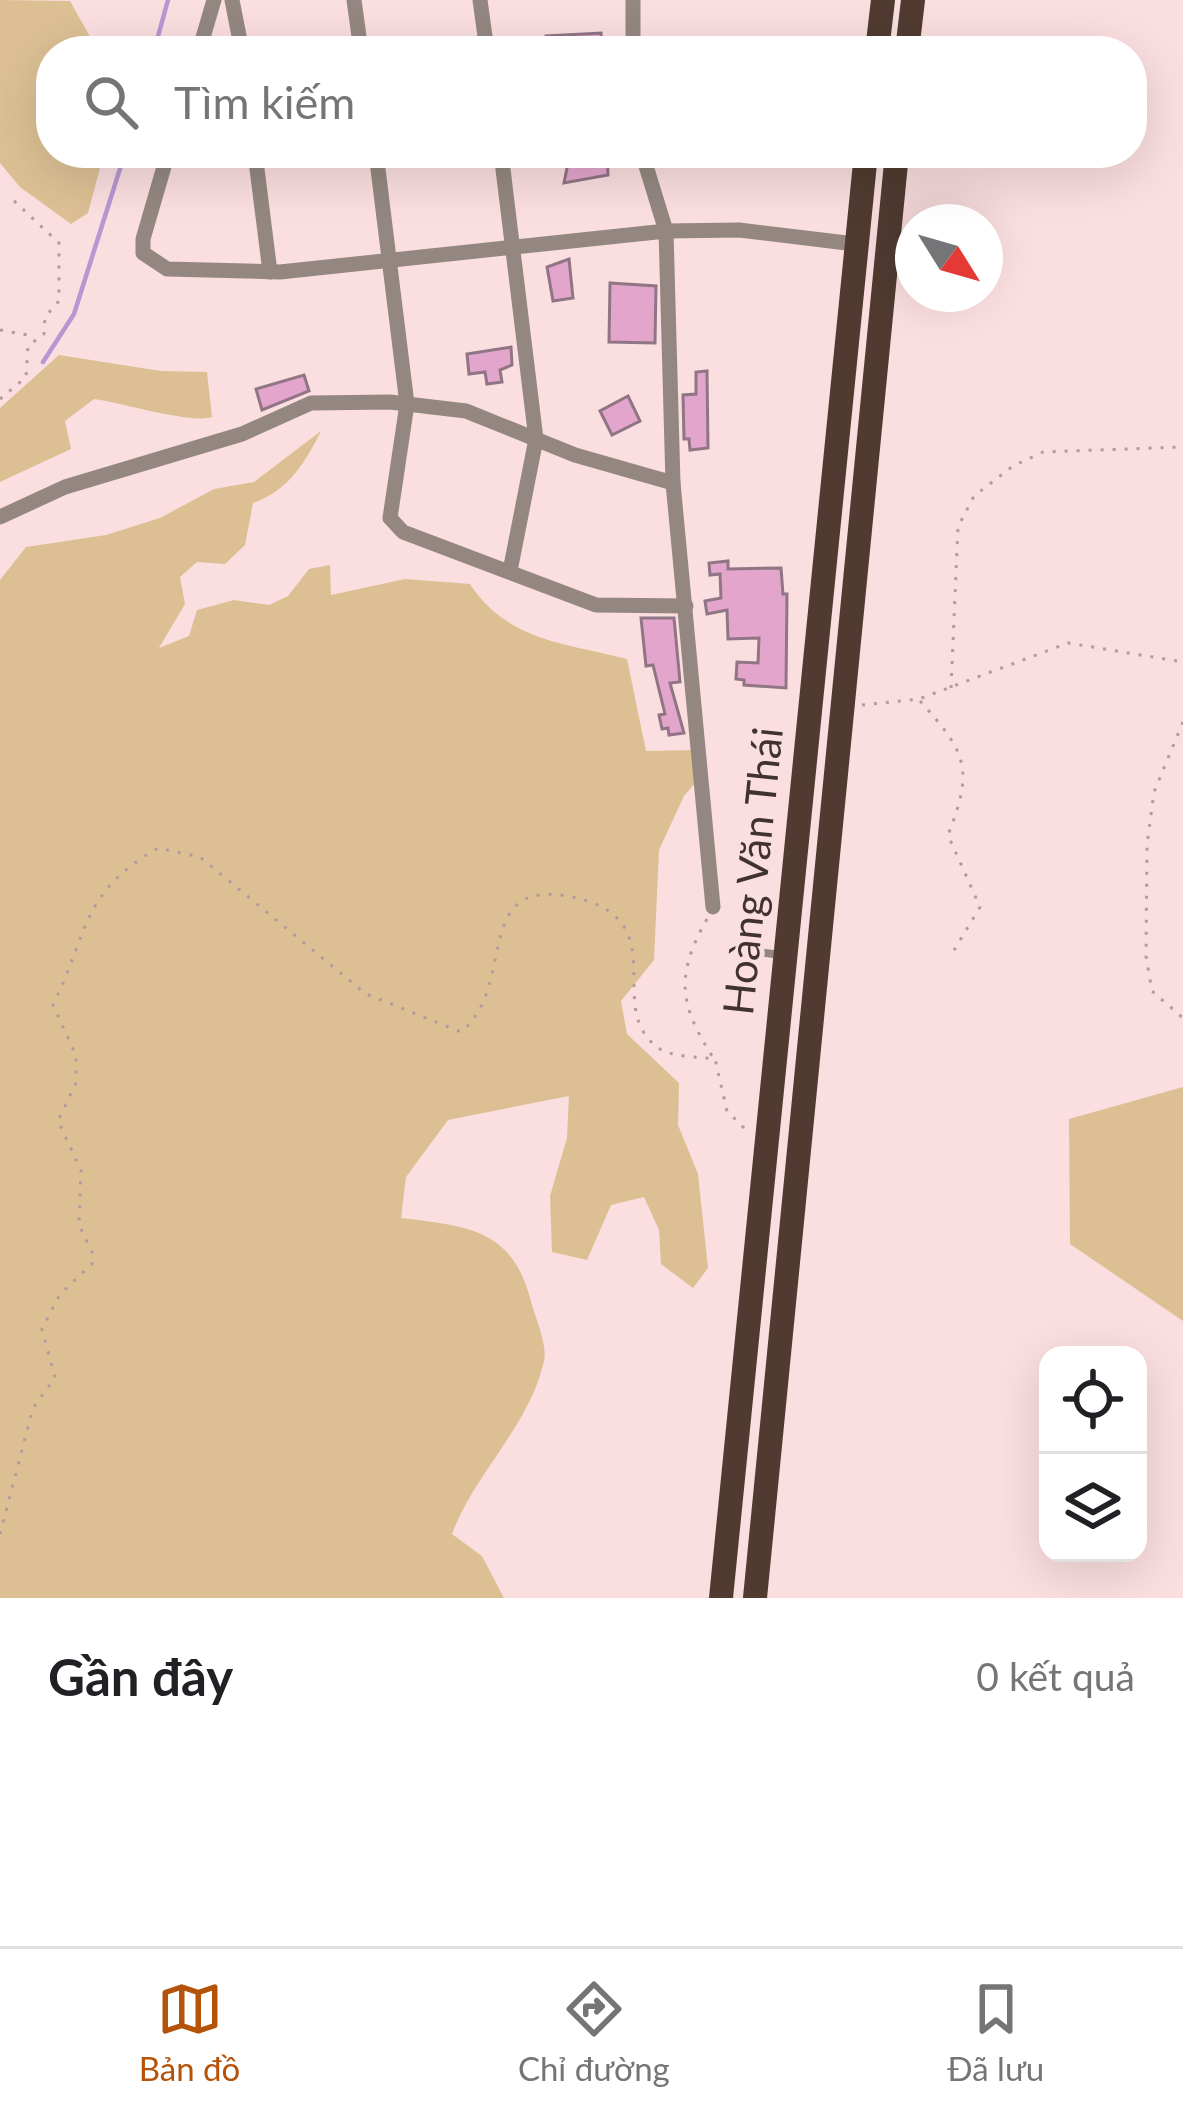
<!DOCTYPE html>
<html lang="vi">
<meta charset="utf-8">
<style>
:root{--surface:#fff;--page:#f2f2f2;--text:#202124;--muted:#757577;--line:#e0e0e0;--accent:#b45309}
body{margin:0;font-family:Lato,sans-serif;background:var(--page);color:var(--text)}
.controls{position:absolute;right:36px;bottom:36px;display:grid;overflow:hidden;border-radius:24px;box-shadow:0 12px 48px #0002}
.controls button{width:108px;height:108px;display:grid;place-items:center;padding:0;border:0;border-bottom:3px solid var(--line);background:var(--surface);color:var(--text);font:60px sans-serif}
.compass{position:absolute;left:895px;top:204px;width:108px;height:108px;border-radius:50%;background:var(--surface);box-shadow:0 12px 48px #0002;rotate:127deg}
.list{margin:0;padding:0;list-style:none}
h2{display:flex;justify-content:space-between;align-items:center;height:156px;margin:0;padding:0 48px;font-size:51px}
h2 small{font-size:39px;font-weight:400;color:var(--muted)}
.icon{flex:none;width:66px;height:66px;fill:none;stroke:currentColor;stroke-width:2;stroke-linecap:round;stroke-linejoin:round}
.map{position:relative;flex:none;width:1183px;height:1598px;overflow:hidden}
.search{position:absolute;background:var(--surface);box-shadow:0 12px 48px #0002;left:36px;right:36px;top:36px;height:132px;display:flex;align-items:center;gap:30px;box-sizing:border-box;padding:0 42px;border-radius:48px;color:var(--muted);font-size:45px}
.sheet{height:348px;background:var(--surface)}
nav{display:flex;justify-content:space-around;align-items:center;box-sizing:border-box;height:168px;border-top:3px solid var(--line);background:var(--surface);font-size:33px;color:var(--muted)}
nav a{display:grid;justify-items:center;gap:6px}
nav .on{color:var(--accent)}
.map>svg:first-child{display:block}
.green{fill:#dcc094}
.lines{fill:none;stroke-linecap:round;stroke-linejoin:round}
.stream{stroke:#b797d1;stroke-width:4.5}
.building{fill:#e4a5cc;stroke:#907585;stroke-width:3}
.path{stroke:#b29b9c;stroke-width:3;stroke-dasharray:3 9;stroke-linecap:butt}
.service{stroke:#948781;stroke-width:8}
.minor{stroke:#948781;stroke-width:15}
.primary{stroke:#513b31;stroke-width:24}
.labels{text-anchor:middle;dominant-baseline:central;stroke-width:10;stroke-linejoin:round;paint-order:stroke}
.street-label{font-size:42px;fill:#403233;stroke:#fbdedf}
</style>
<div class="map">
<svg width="1183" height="1598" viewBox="0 0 1183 1598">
<rect width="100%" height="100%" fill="#fbdedf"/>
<g class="green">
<path d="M 0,0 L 70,1 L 98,51 L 51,51 L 51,153 L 104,153 L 88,213 L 71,224 L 20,187 L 0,163 Z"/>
<path d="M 59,355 L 161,371 L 207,372 L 212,417 C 190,424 123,403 94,399 L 65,421 L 71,449 L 0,482 L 0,408 Z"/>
<path d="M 321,431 C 305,463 288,491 253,503 L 245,545 L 225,564 L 197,562 L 180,577 L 185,604 L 159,648 L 189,636 L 197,610 L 234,600 L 269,605 L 288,596 L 309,569 L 330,565 L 331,595 L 405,579 L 470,584 C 508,642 567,643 627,659 L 646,751 L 695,750 L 704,773 L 684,796 L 659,850 L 654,960 L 621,1001 L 627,1034 L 679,1083 L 678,1125 L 698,1174 L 708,1268 L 693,1288 L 661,1264 L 659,1230 L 644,1197 L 611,1205 L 587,1260 L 552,1252 L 550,1196 L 567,1138 L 569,1096 L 448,1120 L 406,1177 L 401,1218 C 464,1226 511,1227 530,1298 C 534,1315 548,1344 544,1361 C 530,1425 474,1474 452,1534 L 482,1556 L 504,1598 L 0,1598 L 0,580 L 26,547 L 106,535 L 160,518 L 214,489 L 254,482 Z"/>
<path d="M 1183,1087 L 1183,1321 L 1070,1244 L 1069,1119 Z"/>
</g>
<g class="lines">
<g class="stream">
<path d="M 154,51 L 168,0"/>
<path d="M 43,362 L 74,314 L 125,153"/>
</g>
</g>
<g class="building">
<path d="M 601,33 L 602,51 L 546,51 L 546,36 Z"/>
<path d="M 570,153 L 607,153 L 608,175 L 564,183 Z"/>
<path d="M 569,259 L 573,298 L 553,301 L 547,267 Z"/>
<path d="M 610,283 L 656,286 L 655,343 L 609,342 Z"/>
<path d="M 511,347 L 512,365 L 500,370 L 502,382 L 487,384 L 485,372 L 469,374 L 467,354 Z"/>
<path d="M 707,371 L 708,448 L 690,450 L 689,439 L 684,439 L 683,395 L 696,394 L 696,372 Z"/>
<path d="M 304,375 L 309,391 L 262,410 L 256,389 Z"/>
<path d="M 628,396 L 640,421 L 612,435 L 600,411 Z"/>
<path d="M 728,561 L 728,569 L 781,568 L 783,594 L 787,594 L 786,688 L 744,685 L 744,680 L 736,679 L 737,662 L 758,663 L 759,638 L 728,639 L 727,610 L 707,614 L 705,601 L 721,598 L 720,574 L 710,575 L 709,563 Z"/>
<path d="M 641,618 L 674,618 L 680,682 L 670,683 L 684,733 L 669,735 L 668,728 L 662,729 L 659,715 L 665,714 L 653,665 L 646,666 Z"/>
</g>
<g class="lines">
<g class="path">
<path d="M 0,330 L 33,336"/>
<path d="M 0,399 L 26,377 L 28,346 L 44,334 L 45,317 L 59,301 L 59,243 L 12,199"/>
<path d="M 951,688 L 958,527 L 974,496 L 1013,466 L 1043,452 L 1183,447"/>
<path d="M 920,701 C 967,753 974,769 948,835 L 980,907 L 950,957"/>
<path d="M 862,705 L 919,699 L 1068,643 L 1183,662"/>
<path d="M 1183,722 L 1154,792 L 1147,845 L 1146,956 L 1152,991 L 1183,1018"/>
<path d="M 707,919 C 674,977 680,1006 714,1059"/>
<path d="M 0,1534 L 33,1408 L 55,1378 L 42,1329 L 60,1294 L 92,1264 L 92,1252 L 79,1225 L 81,1170 L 58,1121 L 76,1083 L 76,1055 L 53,1005 C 89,932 80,893 158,848 L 200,857 L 366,994 L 461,1032 C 518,986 470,876 572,897 C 679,919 600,1009 660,1049 C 673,1057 699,1057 715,1059 L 727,1111 L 747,1131"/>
</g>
<path class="service" d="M 736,949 L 781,955"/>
<g class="minor">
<path d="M 232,0 L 242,51"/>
<path d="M 354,0 L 361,51"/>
<path d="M 480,0 L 487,51"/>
<path d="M 199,51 L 214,0"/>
<path d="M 633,51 L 633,0"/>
<path d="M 168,153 L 143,239 L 143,253 L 167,269 L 280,272 L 666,231 L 739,230 L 855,244"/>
<path d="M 255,153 L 270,272"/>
<path d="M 376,153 L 407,404 L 390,518 L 403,532 L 596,605 L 686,606"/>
<path d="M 501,153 L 536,439 L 510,571"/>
<path d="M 642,153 L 666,231 L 673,483 L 713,907"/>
<path d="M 0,517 L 65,487 L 242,434 L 311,403 L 390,402 L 466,411 L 575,455 L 673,483"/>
</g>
<g class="primary">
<path d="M 877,51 L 883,0"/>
<path d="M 907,51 L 913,0"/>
<path d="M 721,1598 L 866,153"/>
<path d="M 755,1598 L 897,153"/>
</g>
</g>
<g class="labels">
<g class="street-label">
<text transform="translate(752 871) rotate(-84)">Hoàng Văn Thái</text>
</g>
</g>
</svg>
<div class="controls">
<button><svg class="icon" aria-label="locate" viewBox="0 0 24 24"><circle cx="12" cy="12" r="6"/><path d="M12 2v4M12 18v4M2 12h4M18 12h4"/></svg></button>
<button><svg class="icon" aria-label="layers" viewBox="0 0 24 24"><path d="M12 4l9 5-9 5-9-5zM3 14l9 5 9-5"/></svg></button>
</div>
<svg class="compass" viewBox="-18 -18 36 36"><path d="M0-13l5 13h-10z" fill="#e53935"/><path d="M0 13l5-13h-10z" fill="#757577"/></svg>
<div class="search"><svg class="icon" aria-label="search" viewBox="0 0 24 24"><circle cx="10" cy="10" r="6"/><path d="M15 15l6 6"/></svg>Tìm kiếm</div>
</div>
<section class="sheet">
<h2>Gần đây<small>0 kết quả</small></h2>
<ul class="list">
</ul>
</section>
<nav>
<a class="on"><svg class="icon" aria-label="map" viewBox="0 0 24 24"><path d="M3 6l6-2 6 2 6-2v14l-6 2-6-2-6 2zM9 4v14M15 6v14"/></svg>Bản đồ</a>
<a><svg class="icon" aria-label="directions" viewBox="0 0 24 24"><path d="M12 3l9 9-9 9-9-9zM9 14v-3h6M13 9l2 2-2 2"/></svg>Chỉ đường</a>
<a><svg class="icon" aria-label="saved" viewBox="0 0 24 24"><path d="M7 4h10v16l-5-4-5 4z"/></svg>Đã lưu</a>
</nav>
